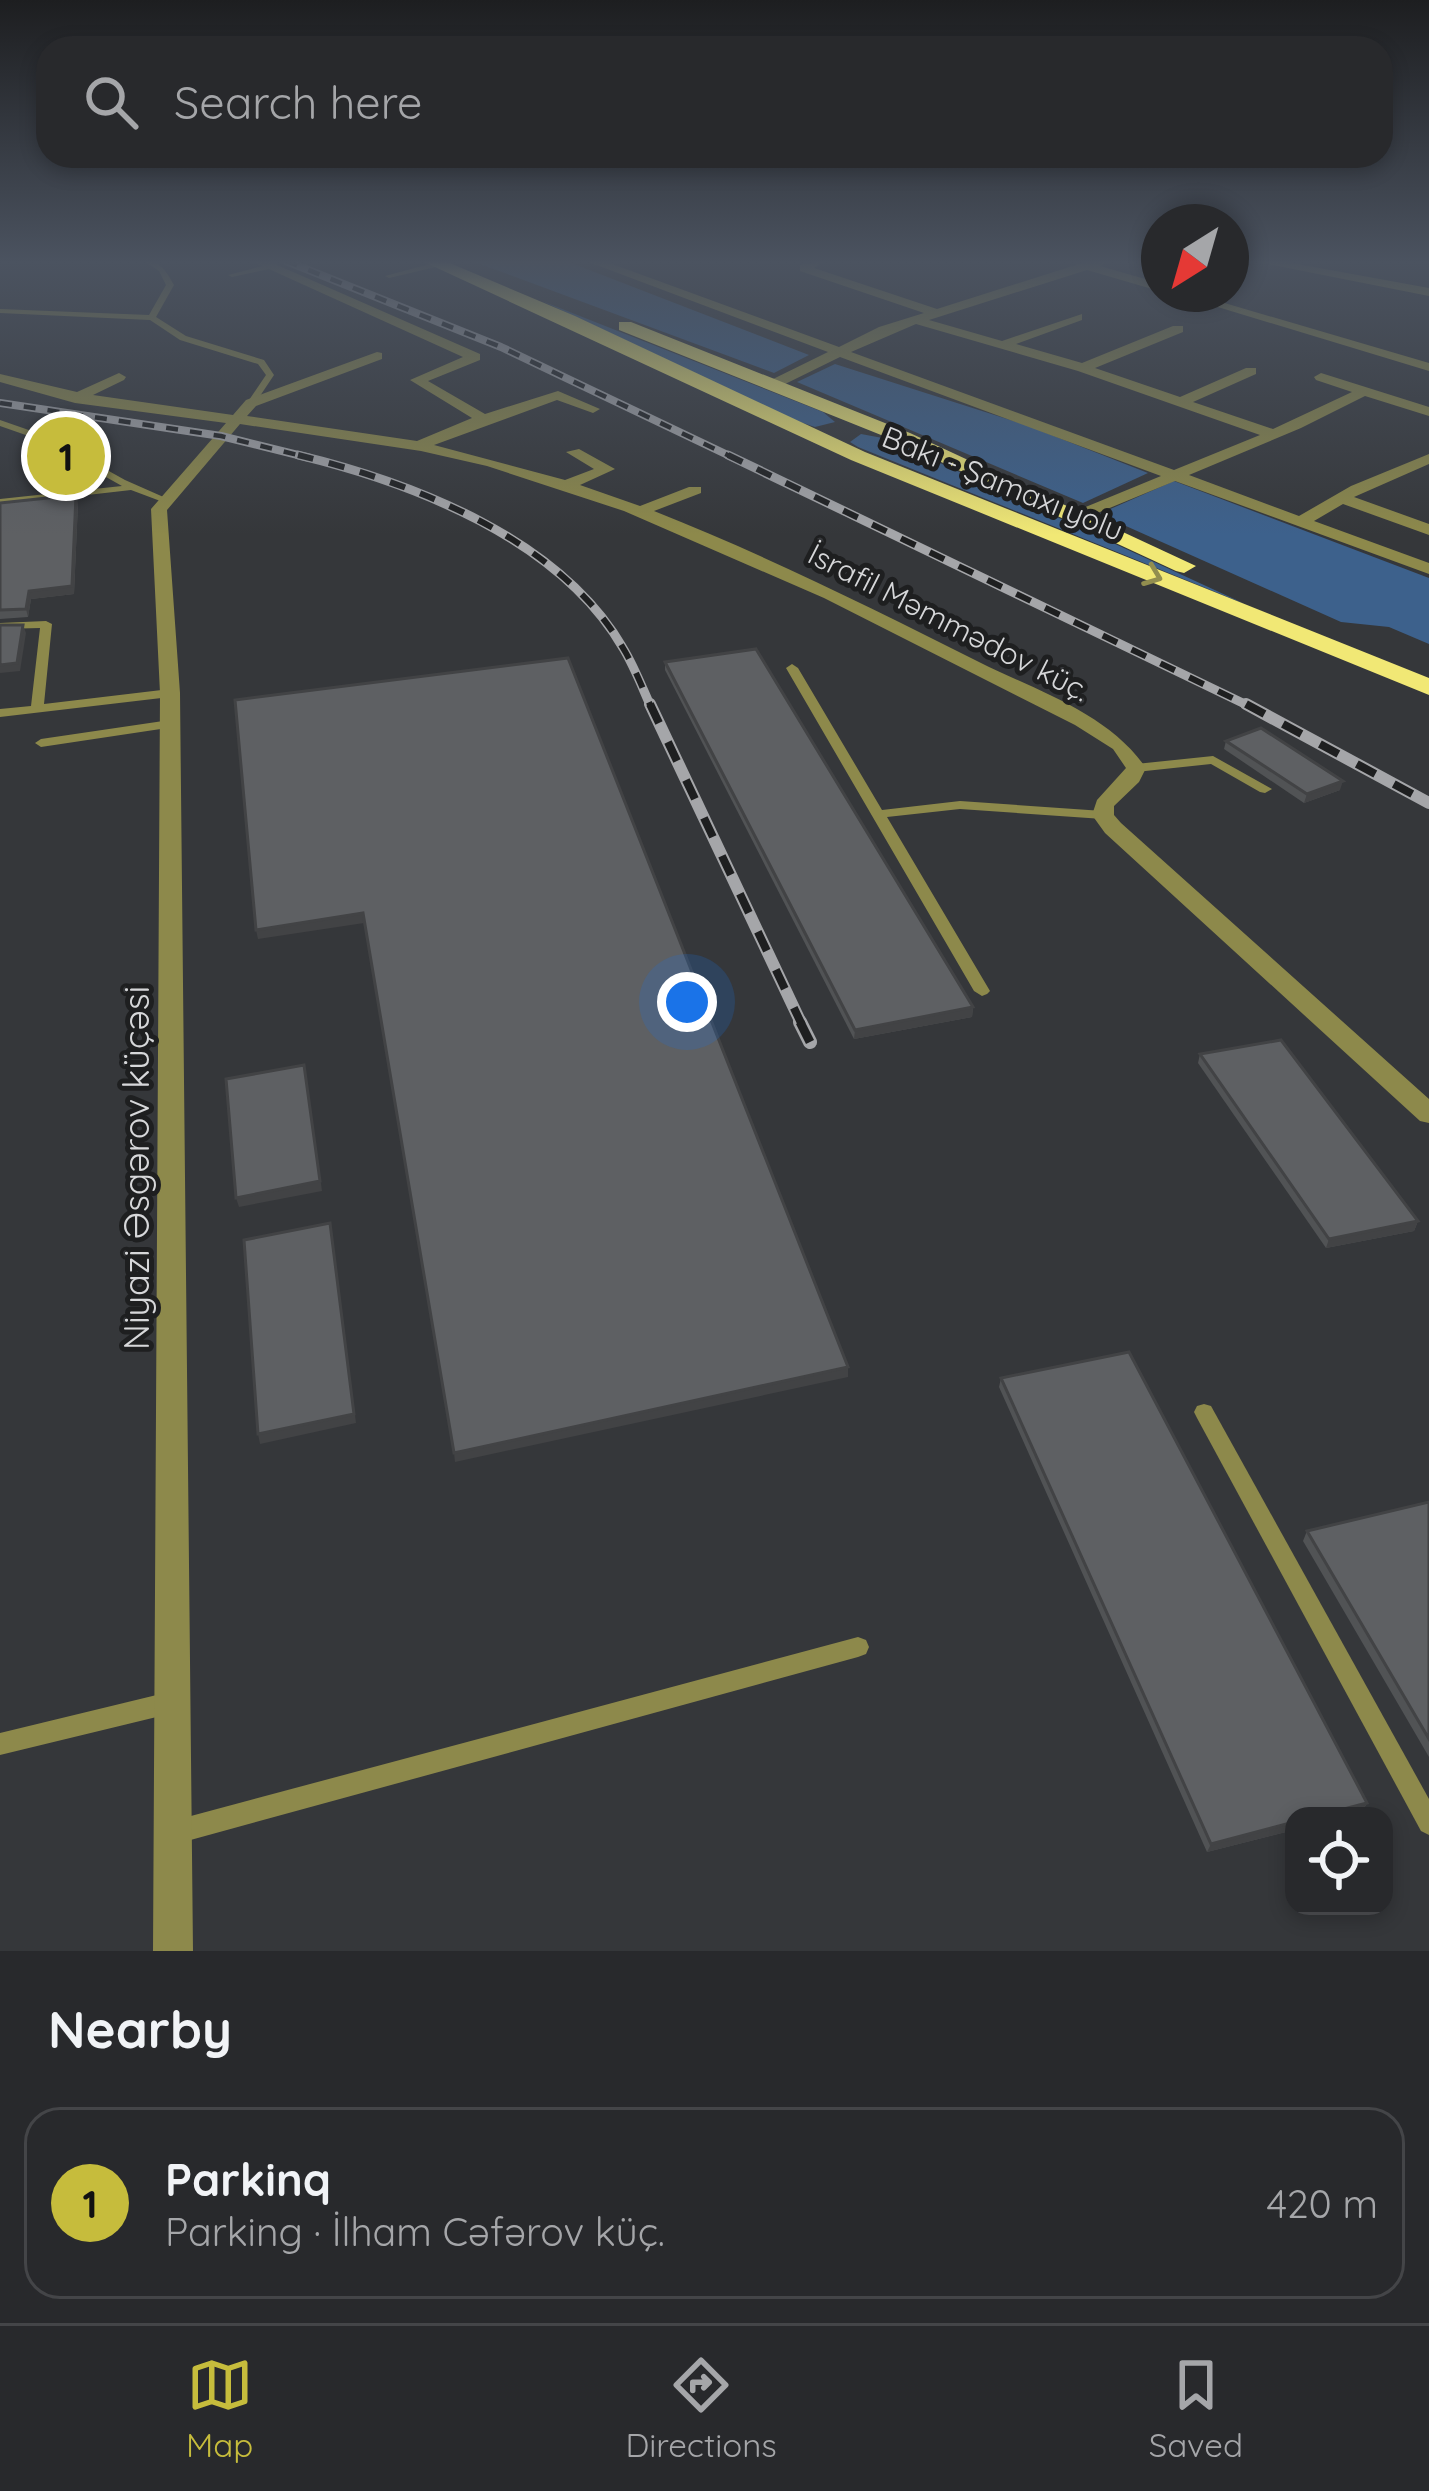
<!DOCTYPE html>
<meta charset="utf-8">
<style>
:root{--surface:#28292c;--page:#303134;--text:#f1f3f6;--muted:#a5a6a9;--line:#444548;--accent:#c6bc3c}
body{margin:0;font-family:Quicksand,sans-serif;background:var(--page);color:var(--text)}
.controls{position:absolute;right:36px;bottom:36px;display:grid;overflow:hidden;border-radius:24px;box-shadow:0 6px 18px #0003}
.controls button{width:108px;height:108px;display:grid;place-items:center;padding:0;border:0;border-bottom:3px solid var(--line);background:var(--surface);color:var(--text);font:60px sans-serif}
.compass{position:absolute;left:1141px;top:204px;width:108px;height:108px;border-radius:50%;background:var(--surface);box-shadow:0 6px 18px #0003;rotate:217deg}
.you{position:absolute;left:687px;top:1002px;width:42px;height:42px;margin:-30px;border:9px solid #fff;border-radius:50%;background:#1a73e8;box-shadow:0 0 0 18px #1a73e833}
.badge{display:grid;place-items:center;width:78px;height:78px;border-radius:50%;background:var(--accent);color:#111;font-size:39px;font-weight:700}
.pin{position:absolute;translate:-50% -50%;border:6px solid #fff;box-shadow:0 3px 12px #0006}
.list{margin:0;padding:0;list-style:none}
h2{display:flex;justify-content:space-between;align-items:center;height:156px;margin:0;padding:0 48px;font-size:51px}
h2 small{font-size:39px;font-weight:400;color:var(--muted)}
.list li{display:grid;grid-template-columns:78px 1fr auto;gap:36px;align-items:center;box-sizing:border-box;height:192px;margin:0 24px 24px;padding:0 24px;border:3px solid var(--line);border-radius:36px}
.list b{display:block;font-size:45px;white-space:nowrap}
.list p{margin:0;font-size:39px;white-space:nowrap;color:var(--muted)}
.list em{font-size:39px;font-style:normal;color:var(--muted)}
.icon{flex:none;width:66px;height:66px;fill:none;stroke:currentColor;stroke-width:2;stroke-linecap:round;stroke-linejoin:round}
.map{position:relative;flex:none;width:1429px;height:1951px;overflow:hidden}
.search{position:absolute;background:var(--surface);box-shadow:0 6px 18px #0003;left:36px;right:36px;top:36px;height:132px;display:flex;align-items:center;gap:30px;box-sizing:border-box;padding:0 42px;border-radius:36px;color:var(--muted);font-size:45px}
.sheet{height:372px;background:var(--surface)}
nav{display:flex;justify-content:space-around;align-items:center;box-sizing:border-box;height:168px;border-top:3px solid var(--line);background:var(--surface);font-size:33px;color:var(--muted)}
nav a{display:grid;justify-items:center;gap:6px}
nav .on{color:var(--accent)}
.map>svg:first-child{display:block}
.green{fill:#3d618c}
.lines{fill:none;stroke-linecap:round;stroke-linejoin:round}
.service{fill:#8d894b;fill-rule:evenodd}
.minor{fill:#8d894b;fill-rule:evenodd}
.trunk{fill:#f1e875;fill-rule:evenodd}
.rail-far3-casing{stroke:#a5a6a9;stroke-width:8}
.rail-far2-casing{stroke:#a5a6a9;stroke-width:9}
.rail-far1-casing{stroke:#a5a6a9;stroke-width:12}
.rail-casing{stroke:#a5a6a9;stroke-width:14}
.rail-far3{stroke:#1e1f20;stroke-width:4.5;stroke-dasharray:12;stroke-linecap:butt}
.rail-far2{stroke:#1e1f20;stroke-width:6;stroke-dasharray:16;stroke-linecap:butt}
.rail-far1{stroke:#1e1f20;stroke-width:8;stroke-dasharray:21;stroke-linecap:butt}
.rail{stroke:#1e1f20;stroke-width:9;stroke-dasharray:27;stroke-linecap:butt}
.wall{fill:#515355}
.shaded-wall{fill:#424345}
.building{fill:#5e6063;stroke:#424345;stroke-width:3}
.oneway{stroke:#928e4f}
.labels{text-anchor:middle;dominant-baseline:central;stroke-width:10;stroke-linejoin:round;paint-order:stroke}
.far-street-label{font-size:30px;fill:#d6d7d9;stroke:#1e1f20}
.street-label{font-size:36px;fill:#d6d7d9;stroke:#1e1f20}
</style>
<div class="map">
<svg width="1429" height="1951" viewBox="0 0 1429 1951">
<rect width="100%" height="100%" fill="#35373a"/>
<g class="green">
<path d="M 472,261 L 566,261 L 809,355 L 774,373 Z"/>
<path d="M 542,301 L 823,412 L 835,422 L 815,427 L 797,421 Z"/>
<path d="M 835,364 L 1026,425 L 1148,473 L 1083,503 L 797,382 Z"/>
<path d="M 861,434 L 888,439 L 1245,604 L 858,447 L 850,442 Z"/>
<path d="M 1174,481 L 1429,578 L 1429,644 L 1389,627 L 1341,622 L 1099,514 Z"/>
</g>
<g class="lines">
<g class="service">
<path d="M 144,261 C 161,261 166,271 174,285 L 156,317 L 186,336 L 264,360 L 274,375 L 254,405 L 247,403 L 266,375 L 258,364 L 180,340 L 150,320 L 0,313 L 0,309 L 149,315 L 166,285 L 159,271 Z"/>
<path d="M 437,262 L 440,266 L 389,278 L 385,276 Z"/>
<path d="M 266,265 L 269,269 L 232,277 L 228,275 Z"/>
<path d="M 0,420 L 46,436 L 125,480 L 168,499 L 163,502 L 131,490 L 0,505 L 0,499 L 122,486 L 40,440 L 0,426 Z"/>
<path d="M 46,621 L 52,624 L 44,704 L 170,689 L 176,693 L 170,697 L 0,717 L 0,709 L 31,706 L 40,628 L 0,629 L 0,623 Z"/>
<path d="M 792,664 L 798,668 L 882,810 L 960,801 L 1103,811 L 1110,815 L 1103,819 L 960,809 L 887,817 L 990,991 L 987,994 L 982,996 L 974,991 L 786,668 Z"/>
<path d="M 170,720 L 174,721 L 174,727 L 41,747 L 35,743 L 41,739 Z"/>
<path d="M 1213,756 L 1272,789 L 1265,793 L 1260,792 L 1211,764 L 1136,772 L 1130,768 L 1136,764 Z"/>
<path d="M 1204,1404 L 1211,1406 L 1429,1799 L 1429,1835 L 1421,1831 L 1197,1418 L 1194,1412 L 1197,1406 Z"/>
<path d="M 858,1637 L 866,1640 L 869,1647 L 866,1654 L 858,1657 L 176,1844 L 167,1841 L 164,1832 L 167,1823 L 176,1820 Z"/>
<path d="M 169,1692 L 177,1695 L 180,1703 L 177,1711 L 169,1714 L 0,1755 L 0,1733 Z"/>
</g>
<g class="minor">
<path d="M 251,261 L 268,261 L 480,354 L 480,360 L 428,381 L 485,414 L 558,391 L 600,409 L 593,413 L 557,400 L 434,445 L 565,480 L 594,469 L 566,452 L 579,449 L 615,469 L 580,485 L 640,506 L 689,487 L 701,487 L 701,493 L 654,511 C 765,555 872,608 979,662 C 1037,691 1108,713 1146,768 L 1139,782 L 1114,806 L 1114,815 L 1121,823 L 1429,1099 L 1429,1123 L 1420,1121 L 1105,833 L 1092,815 L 1097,800 L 1126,768 L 1113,749 L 1075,725 L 824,598 L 624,511 L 487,466 L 421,451 L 240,424 L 167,510 L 180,693 L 193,1951 L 153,1951 L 160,693 L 151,509 L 226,423 L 75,403 L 0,382 L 0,374 L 77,392 L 119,373 L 126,377 L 124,380 L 93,395 L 233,415 L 246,400 L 377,352 L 382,353 L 382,359 L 256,406 L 247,416 L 417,441 L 472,418 L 410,380 L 463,357 Z"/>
<path d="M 586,261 L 604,261 L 839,347 L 879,327 L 924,313 L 800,271 L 800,265 L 824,261 L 814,268 L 937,309 L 1082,263 L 1110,261 L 1100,266 L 1159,283 L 1159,291 L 1087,270 L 929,320 L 1002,341 L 1082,314 L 1082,320 L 1016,344 L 1082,363 L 1173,326 L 1183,326 L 1183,332 L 1095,368 L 1180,397 L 1246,368 L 1256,368 L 1256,374 L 1193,402 L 1273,429 L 1352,392 L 1316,380 L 1314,377 L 1321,373 L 1429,407 L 1429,416 L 1365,396 L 1301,428 L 1189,475 L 1299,516 L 1351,486 L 1429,454 L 1429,464 L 1354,497 L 1429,524 L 1429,535 L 1343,504 L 1314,521 L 1429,563 L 1429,574 L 1175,481 L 1083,519 L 1071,519 L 1071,513 L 1161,476 L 840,357 L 779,387 L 769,387 L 769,381 L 828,352 ZM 916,324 L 1078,371 L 1260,435 L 1174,470 L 851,352 Z"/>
<path d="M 1253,261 L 1281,261 L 1429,288 L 1429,296 Z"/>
<path d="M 1175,294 L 1194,294 L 1429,363 L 1429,371 Z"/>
</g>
<g class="trunk">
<path d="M 422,261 L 445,261 L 575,316 L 865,452 L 1429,678 L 1429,695 L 851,460 Z"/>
<path d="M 619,322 L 631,322 L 910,433 L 1196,566 L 1184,573 L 1176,571 L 896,441 L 619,330 Z"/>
</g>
<g class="rail-far3-casing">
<g id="rail-far3">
<path d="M 286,261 L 501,347 L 734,458"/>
<path d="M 0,403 L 221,436 L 310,458"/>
</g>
</g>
<g class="rail-far2-casing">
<g id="rail-far2">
<path d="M 298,455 C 414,483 560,539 623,648 C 634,666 642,687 651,707"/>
<path d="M 728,455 L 1251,707"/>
</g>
</g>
<g class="rail-far1-casing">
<g id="rail-far1">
<path d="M 650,704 L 802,1025"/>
<path d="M 1246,704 L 1429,803"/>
</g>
</g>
<g class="rail-casing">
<path id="rail" d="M 800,1022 L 810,1042"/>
</g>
<use href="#rail-far3" class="rail-far3"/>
<use href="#rail-far2" class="rail-far2"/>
<use href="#rail-far1" class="rail-far1"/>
<use href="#rail" class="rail"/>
</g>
<g class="wall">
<path d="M 0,503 L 78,503 L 74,594 L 31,599 L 28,617 L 0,619 Z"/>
<path d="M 665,662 L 973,1007 L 972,1017 L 854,1039 L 665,670 Z"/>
<path d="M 1226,741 L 1340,790 L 1304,803 L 1224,749 Z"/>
<path d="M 1200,1054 L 1418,1221 L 1414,1231 L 1326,1248 L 1198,1063 Z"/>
<path d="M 1001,1378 L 1367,1803 L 1362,1812 L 1294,1816 L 1294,1830 L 1207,1852 L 999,1387 Z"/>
<path d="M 1429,1502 L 1429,1757 L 1303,1541 L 1307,1531 Z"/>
</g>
<g class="shaded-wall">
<path d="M 76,495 L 78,503 L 74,594 L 31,599 L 28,617 L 26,609 L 29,591 Z"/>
<path d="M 23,625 L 26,633 L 20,671 L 0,673 L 0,665 Z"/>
<path d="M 1343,781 L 1340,790 L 1304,803 L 1307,794 Z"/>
<path d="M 363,913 L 364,923 L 258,939 L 256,930 Z"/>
<path d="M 973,1007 L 972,1017 L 854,1039 L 855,1030 Z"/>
<path d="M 306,1075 L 322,1191 L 239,1207 L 236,1198 Z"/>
<path d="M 1418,1221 L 1414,1231 L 1326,1248 L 1329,1239 Z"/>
<path d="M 332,1232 L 356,1423 L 260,1444 L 258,1434 Z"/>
<path d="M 848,1367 L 848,1377 L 455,1462 L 454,1453 Z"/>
<path d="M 1367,1803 L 1362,1812 L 1346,1816 L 1317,1816 Z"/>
<path d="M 1294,1822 L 1294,1830 L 1207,1852 L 1211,1844 Z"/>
</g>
<g class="building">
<path d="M 76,495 L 72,586 L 29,591 L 26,609 L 0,610 L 0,503 Z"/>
<path d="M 0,625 L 23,625 L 17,663 L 0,665 Z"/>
<path d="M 756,649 L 973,1007 L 855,1030 L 665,662 Z"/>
<path d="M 568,658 L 848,1367 L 454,1453 L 363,913 L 256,930 L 235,700 Z"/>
<path d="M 1261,728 L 1343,781 L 1307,794 L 1226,741 Z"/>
<path d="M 1281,1040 L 1418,1221 L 1329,1239 L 1200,1054 Z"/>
<path d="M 304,1065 L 320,1181 L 236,1198 L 226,1079 Z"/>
<path d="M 330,1223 L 354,1414 L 258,1434 L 244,1240 Z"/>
<path d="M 1129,1352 L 1367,1803 L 1317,1816 L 1294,1816 L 1294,1822 L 1211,1844 L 1001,1378 Z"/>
<path d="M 1429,1502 L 1429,1739 L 1307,1531 Z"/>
</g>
<defs><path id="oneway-chevron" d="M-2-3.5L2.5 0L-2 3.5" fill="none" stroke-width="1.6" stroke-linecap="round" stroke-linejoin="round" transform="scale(3)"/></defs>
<use class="oneway" href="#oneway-chevron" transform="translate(1153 576) rotate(21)"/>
<linearGradient id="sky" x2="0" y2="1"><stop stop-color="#1d1e20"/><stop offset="0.49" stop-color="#4b5360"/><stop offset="1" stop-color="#4b5360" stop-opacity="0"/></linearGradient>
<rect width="1429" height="535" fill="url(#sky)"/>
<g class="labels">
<g class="far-street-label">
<text transform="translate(1003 483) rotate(22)">Bakı - Şamaxı yolu</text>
<text transform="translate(949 622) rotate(27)">İsrafil Məmmədov küç.</text>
</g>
<g class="street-label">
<text transform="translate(135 1168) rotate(-90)">Niyazi Əsgərov küçəsi</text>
</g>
</g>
</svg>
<div class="controls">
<button><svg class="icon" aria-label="locate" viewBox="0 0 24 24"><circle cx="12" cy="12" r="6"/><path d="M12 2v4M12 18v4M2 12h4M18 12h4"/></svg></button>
</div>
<svg class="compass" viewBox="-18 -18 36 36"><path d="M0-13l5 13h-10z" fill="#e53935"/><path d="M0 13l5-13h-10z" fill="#a5a6a9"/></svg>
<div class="you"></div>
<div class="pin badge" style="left:66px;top:456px">1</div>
<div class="search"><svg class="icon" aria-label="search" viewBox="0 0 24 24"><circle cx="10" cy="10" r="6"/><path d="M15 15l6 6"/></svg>Search here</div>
</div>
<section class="sheet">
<h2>Nearby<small></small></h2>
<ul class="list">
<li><span class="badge">1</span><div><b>Parkinq</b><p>Parking · İlham Cəfərov küç.</p></div><em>420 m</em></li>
</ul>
</section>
<nav>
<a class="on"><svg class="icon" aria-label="map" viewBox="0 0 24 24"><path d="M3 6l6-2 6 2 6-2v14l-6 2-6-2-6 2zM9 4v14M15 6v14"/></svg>Map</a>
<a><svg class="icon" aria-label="directions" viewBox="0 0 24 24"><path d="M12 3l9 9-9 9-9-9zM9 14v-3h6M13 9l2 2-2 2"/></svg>Directions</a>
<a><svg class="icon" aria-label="saved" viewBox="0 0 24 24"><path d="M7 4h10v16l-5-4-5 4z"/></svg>Saved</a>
</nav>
